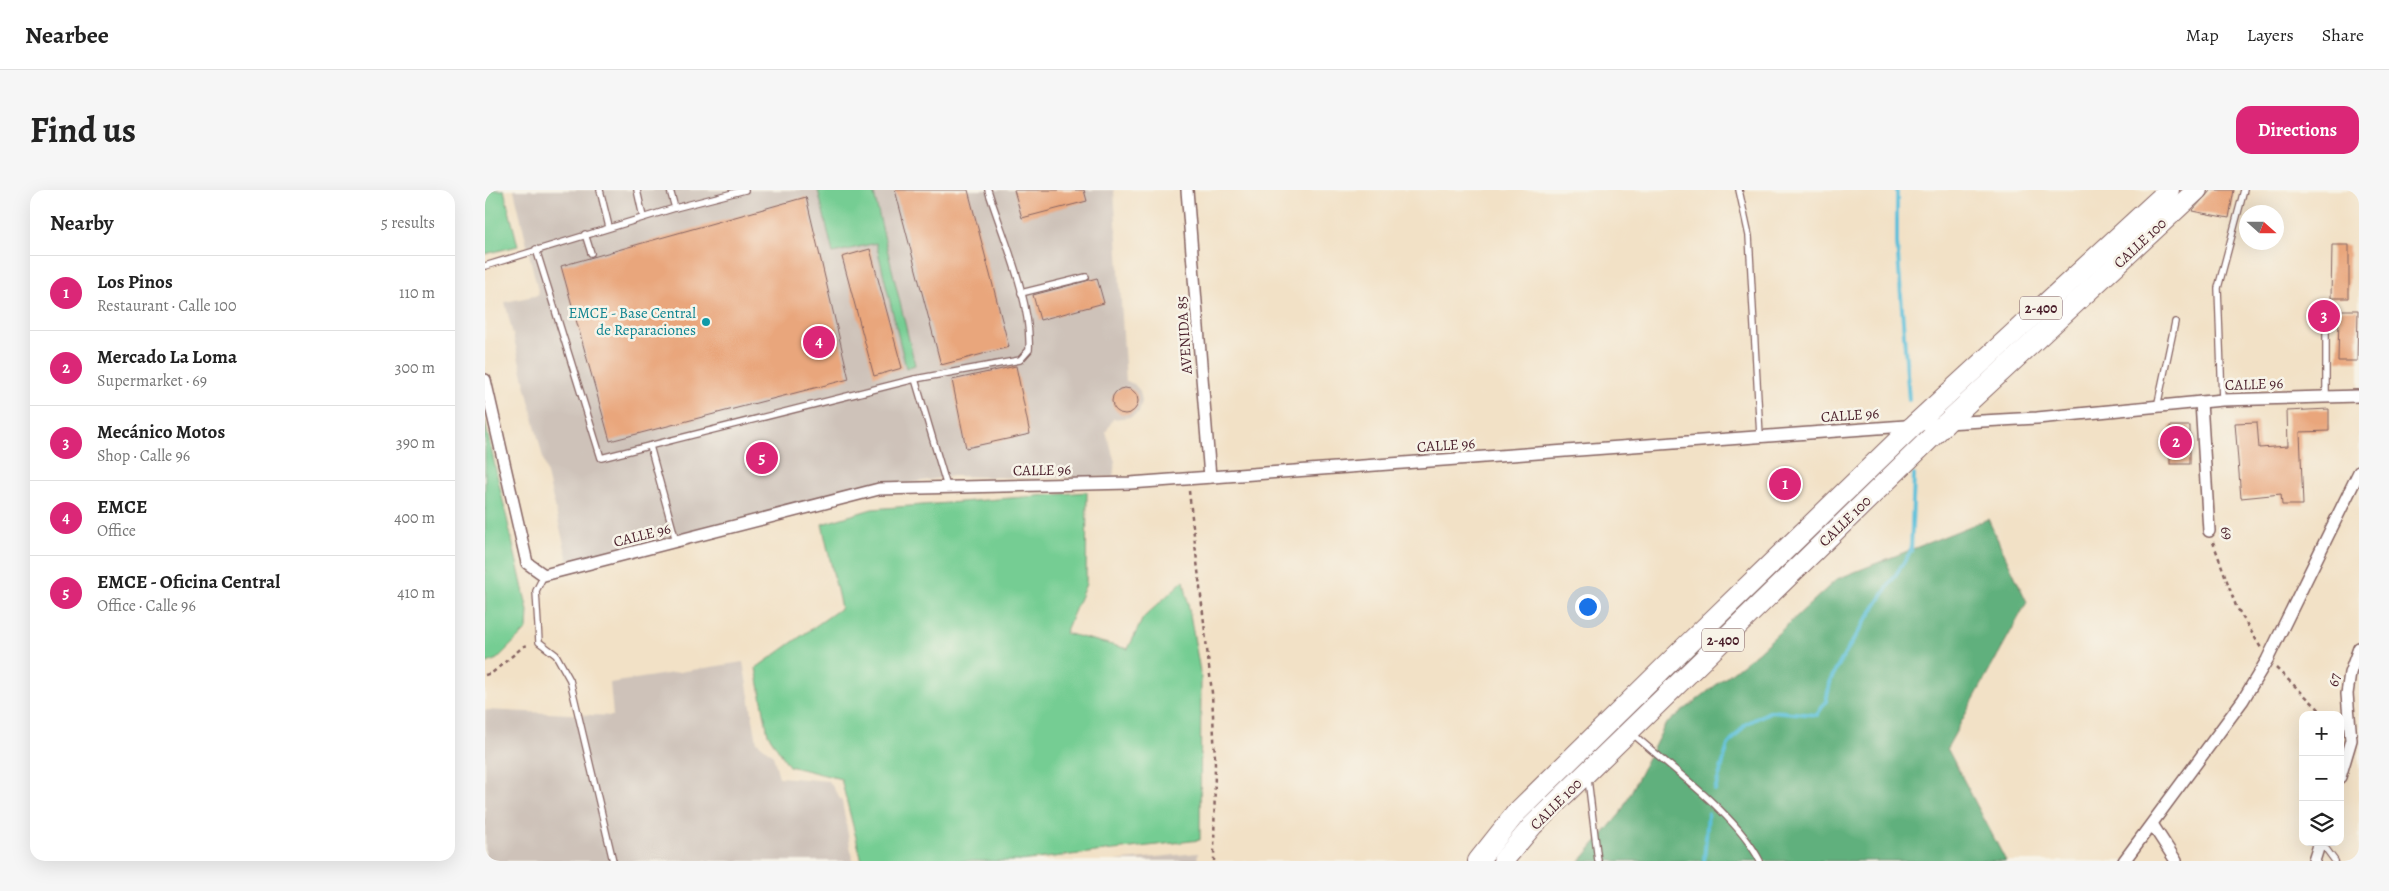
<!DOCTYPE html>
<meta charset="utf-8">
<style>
:root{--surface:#fff;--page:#f6f6f6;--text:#222;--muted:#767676;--line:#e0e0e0;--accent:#db2777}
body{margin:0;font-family:Alegreya,serif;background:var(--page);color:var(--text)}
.controls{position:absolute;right:15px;bottom:15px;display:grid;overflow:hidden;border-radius:10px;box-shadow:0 5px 20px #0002}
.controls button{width:45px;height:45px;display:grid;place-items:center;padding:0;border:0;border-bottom:1px solid var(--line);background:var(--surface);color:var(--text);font:25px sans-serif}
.compass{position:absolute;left:1754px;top:15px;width:45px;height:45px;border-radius:50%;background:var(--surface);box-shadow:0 5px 20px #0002;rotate:111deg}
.you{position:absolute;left:1102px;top:416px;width:18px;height:18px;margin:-12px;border:4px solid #fff;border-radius:50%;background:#1a73e8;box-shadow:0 0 0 8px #1a73e833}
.badge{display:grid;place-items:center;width:32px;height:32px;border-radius:50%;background:var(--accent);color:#fff;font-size:16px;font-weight:700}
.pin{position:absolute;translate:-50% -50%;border:2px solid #fff;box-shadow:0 1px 5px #0006}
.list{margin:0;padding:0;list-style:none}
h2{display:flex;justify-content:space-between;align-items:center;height:65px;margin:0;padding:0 20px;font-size:21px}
h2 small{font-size:16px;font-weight:400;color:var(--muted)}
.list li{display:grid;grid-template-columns:32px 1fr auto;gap:15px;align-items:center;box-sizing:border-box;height:75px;padding:0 20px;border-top:1px solid var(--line)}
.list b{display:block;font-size:19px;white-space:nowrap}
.list p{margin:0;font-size:16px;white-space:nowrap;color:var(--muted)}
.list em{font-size:16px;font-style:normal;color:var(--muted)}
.icon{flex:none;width:28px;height:28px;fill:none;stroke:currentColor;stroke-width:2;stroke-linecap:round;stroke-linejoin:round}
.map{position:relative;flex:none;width:1874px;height:671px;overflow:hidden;border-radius:15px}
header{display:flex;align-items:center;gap:30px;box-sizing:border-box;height:70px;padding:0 25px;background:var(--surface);border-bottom:1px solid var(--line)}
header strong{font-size:24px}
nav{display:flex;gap:28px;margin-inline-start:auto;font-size:18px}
.intro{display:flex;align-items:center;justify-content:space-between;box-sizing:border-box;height:120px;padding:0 30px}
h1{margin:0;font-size:35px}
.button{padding:12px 22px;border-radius:15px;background:var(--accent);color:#fff;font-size:18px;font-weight:700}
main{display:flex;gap:30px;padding:0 30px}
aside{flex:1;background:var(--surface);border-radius:15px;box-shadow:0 5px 20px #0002}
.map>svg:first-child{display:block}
.industrial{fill:#cec2b9}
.green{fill:#75cd93;stroke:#60765f}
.forest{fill:#60b07d;stroke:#556854}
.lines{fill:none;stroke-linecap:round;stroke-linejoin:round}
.stream{stroke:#5cc0da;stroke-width:4}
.building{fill:#e9a67c}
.lane-casing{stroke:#856361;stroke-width:8}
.street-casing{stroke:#856361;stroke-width:14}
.highway-casing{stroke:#856361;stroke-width:22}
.path{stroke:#856361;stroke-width:2.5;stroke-dasharray:4 4;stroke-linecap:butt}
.lane{stroke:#fff;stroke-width:5.5}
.street{stroke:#fff;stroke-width:11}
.highway{stroke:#fff;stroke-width:20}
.culture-dot{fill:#0f9aa8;stroke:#f7f3e8;stroke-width:2}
.labels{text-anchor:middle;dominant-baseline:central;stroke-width:5;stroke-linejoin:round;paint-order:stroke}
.shield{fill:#f7f3e8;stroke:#7e5f64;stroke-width:1}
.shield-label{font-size:14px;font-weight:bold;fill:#4a1f2b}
.street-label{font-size:15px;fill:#4a1f2b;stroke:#f7f3e8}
.culture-label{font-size:15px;fill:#0d838f;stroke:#f7f3e8;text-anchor:end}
</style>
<header>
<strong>Nearbee</strong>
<nav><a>Map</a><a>Layers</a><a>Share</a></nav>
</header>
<div class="intro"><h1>Find us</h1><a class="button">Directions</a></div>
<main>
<aside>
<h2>Nearby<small>5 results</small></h2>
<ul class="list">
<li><span class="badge">1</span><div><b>Los Pinos</b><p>Restaurant · Calle 100</p></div><em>110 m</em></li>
<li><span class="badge">2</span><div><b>Mercado La Loma</b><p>Supermarket · 69</p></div><em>300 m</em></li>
<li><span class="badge">3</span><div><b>Mecánico Motos</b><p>Shop · Calle 96</p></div><em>390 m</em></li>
<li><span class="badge">4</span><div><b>EMCE</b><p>Office</p></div><em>400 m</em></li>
<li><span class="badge">5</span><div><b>EMCE - Oficina Central</b><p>Office · Calle 96</p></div><em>410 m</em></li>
</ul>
</aside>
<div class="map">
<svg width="1874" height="671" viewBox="0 0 1874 671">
<rect width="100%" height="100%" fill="#f7f3e8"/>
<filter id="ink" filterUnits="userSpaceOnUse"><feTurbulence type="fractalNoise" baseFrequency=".02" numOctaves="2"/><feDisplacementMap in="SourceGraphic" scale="10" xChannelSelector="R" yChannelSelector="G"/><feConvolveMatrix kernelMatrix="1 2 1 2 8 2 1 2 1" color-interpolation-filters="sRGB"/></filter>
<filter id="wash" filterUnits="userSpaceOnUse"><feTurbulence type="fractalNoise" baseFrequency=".0096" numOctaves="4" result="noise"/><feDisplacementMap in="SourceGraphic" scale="20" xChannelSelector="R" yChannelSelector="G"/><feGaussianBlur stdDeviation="1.12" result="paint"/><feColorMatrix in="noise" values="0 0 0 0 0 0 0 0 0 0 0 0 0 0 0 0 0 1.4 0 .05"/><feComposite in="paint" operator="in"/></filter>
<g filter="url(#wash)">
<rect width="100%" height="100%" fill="#f2e1c6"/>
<g class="industrial">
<path d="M 29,0 L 629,0 L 641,191 L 649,194 L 655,201 L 657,211 L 654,222 L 646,227 L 628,229 L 621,242 L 630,272 L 628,287 L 542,288 L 468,286 L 419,294 L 403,291 L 84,375 L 20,112 L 54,105 Z"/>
<path d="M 258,472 L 272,552 L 288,565 L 294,587 L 344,591 L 357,612 L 368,671 L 0,671 L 0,520 L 128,526 L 125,493 Z"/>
<path d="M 713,663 L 712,671 L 629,671 Z"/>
</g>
<g class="green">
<path d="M 0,0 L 19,0 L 33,56 L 0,64 Z"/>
<path d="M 333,0 L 388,0 L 430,175 L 421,178 L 391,53 L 348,63 Z"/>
<path d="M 0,232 L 43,421 L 42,439 L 12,469 L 0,474 Z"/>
<path d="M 1442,240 L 1009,671 L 1003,671 L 1037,628 L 1434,241 Z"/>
<path d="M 602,302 L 601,394 L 580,443 L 643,459 L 658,428 L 699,390 L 716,487 L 715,650 L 534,671 L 377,671 L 356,589 L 304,576 L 283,544 L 271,478 L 356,418 L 337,334 L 387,319 Z"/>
</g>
<path class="forest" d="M 1503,329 L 1542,412 L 1462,558 L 1521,671 L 1095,671 L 1135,624 L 1180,535 L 1273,462 L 1352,389 Z"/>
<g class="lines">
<g class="stream">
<path d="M 1412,0 L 1412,53 L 1424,210"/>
<path d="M 1230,600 L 1243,555 L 1261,534 L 1286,521 L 1332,525 L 1341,511 L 1346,489 L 1364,457 L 1426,361 L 1429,285"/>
<path d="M 1219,671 L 1223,624"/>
</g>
</g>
<g id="blocks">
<g class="building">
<path d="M 410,0 L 483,0 L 524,157 L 456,175 Z"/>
<path d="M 529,0 L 599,0 L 602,11 L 537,28 Z"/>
<path d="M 1726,0 L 1749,0 L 1744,28 L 1707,21 Z"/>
<path d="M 321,7 L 364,189 L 125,251 L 76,76 Z"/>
<path d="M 1847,55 L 1864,55 L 1864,108 L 1846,108 Z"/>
<path d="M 385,59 L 417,178 L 389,186 L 357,67 Z"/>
<path d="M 612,88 L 619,113 L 555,130 L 548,105 Z"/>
<path d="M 1854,120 L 1873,120 L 1872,171 L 1853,171 Z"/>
<path d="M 531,176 L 545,244 L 481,258 L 467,190 Z"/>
<circle cx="640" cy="211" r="13"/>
<path d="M 1844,219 L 1844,241 L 1815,242 L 1818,315 L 1797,315 L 1796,304 L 1756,308 L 1750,233 L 1772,232 L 1774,258 L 1803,256 L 1802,221 Z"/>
<rect x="1685" y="236" width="20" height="38"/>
</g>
</g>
</g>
<g filter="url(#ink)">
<use href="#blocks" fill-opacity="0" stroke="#856361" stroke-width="1"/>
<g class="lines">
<g class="lane-casing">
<g id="lane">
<path d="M 115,0 L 124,37"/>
<path d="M 152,0 L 158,27"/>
<path d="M 1254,0 L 1264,46 L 1275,246"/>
<path d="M 190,18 L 260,0"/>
<path d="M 100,44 L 106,63"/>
<path d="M 51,59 L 116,268 L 430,189 L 535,170 L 544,160 C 547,112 518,47 503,0"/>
<path d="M 0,76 L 190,18 L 185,0"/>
<path d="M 536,103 L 601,87"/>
<path d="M 1841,132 L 1841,207"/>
<path d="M 430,189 L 462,297"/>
<path d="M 1737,210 L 1733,98 L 1759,0"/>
<path d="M 1672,217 L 1690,132"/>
<path d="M 165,256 L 191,351"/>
<path d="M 59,385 L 51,401 L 54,452 L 71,465 L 85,490 L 128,671"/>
<path d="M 1148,544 C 1188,580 1251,624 1275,671"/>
<path d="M 1103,589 L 1113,671"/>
<path d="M 1836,652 L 1850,671"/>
</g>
</g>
<g class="street-casing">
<g id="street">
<path d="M 702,0 L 725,287"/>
<path d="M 0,190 L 42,373 L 59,385 L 394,299 L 645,293 L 1461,233 L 1552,228 L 1737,210 L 1874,206"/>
<path d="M 1716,212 L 1724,341"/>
<path d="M 1855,587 L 1866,550 L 1862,504 L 1865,483 L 1874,458"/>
<path d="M 1667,634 L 1691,671"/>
<path d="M 1639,671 L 1758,510 L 1782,470 L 1874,282"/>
<path d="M 1829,671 L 1835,652"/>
</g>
</g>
<g class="highway-casing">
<g id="highway">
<path d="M 993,671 L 1031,623 L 1203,454 L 1428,236 L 1684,0"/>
<path d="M 1018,671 L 1048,635 L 1461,233 L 1712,0"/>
</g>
</g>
<g class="path">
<path d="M 704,301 L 727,503 L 730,569 L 729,671"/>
<path d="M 1728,352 L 1751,416 L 1776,458"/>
<path d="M 1791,478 L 1840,525"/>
<path d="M 0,485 L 7,483 L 39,456 L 45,455"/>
</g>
<use href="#lane" class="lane"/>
<use href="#street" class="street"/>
<use href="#highway" class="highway"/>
</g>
</g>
<circle class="culture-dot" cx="221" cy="132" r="5"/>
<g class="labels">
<g class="shield">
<rect x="1535" y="106.5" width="42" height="23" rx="4"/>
<rect x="1217" y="438.5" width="42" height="23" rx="4"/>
</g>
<g class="shield-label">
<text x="1556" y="118">2-400</text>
<text x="1238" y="450">2-400</text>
</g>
<g class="street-label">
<text transform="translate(1655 53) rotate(-43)">CALLE 100</text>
<text transform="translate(699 145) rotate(-94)">AVENIDA 85</text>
<text transform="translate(1769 194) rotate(-2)">CALLE 96</text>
<text transform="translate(1365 225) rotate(-4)">CALLE 96</text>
<text transform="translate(961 255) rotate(-4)">CALLE 96</text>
<text transform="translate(557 280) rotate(-1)">CALLE 96</text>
<text transform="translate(1360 331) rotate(-44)">CALLE 100</text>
<text transform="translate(1742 343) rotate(75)">69</text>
<text transform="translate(157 345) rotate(-14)">CALLE 96</text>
<text transform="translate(1849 490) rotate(-80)">67</text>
<text transform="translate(1071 614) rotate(-45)">CALLE 100</text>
</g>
<g class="culture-label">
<text x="211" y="123">EMCE - Base Central<tspan x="211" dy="17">de Reparaciones</tspan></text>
</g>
</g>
</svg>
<div class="controls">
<button>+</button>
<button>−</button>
<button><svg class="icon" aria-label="layers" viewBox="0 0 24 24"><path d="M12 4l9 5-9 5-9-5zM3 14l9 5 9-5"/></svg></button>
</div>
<svg class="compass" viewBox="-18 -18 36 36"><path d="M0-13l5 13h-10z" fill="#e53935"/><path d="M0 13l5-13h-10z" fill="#767676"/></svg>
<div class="you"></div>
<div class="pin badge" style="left:1300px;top:294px">1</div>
<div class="pin badge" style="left:1691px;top:252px">2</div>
<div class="pin badge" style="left:1839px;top:126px">3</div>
<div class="pin badge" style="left:334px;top:152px">4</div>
<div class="pin badge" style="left:277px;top:268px">5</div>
</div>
</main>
